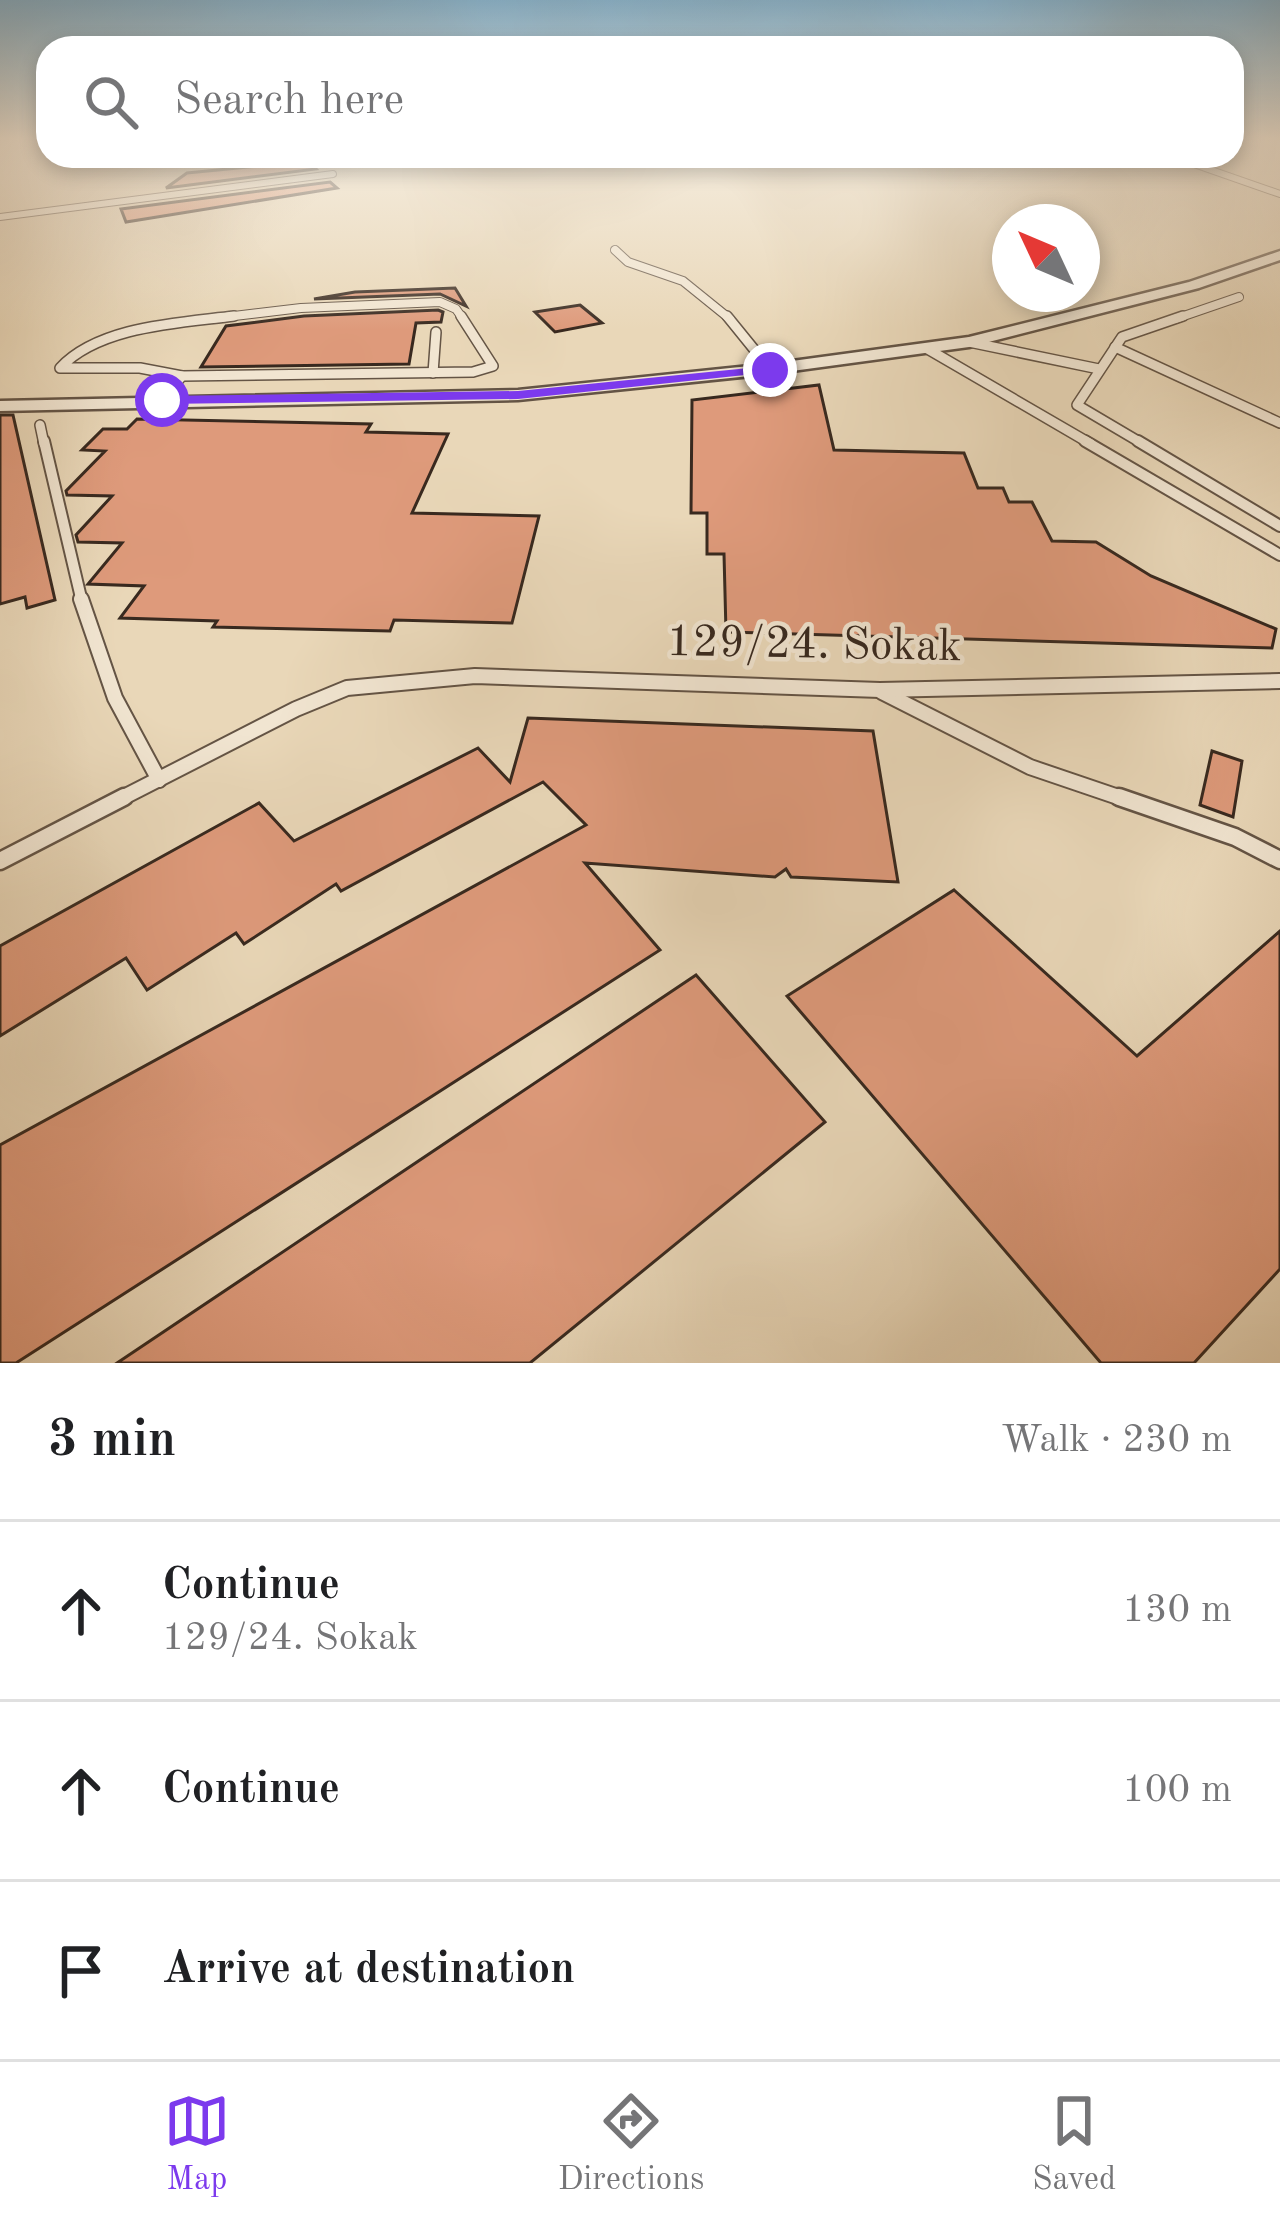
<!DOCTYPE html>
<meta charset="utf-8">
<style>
:root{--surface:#fff;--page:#f2f2f2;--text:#202124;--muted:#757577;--line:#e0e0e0;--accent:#7c3aed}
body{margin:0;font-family:"Old Standard TT",serif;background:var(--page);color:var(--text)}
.compass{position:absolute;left:992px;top:204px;width:108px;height:108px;border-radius:50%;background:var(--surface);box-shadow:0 6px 18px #0003;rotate:314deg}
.stop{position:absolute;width:36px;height:36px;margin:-27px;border:9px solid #7c3aed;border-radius:50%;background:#fff}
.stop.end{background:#7c3aed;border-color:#fff;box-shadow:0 3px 12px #0008}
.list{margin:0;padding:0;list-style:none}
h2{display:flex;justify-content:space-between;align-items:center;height:156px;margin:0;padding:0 48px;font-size:51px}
h2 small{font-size:39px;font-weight:400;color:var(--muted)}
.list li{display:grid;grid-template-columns:78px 1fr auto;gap:36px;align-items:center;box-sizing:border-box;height:180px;padding:0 48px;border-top:3px solid var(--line)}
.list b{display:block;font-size:45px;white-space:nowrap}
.list p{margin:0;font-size:39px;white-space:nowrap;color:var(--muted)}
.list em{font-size:39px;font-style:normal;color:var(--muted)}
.icon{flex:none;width:66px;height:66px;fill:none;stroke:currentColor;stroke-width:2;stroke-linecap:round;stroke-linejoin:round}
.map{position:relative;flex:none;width:1280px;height:1363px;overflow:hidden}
.search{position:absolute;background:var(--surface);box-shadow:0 6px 18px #0003;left:36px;right:36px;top:36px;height:132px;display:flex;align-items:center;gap:30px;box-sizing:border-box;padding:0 42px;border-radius:36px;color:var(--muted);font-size:45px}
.sheet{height:696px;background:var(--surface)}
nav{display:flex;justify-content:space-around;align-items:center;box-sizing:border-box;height:168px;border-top:3px solid var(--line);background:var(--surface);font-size:33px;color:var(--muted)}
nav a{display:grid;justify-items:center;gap:6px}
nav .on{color:var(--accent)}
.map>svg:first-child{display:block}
.building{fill:#de9a7b;stroke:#38291f;stroke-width:3}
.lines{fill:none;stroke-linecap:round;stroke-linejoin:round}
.lane-far5-casing{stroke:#645445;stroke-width:8}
.lane-far4-casing{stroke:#645445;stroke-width:10}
.lane-far3-casing{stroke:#645445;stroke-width:12}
.lane-far2-casing{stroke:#645445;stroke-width:14}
.lane-far1-casing{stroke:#645445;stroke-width:18}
.lane-casing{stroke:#645445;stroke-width:21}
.street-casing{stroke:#645445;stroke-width:5}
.lane-far5{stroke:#f1e5d1;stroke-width:6}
.lane-far4{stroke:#f1e5d1;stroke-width:8}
.lane-far3{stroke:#f1e5d1;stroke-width:9}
.lane-far2{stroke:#f1e5d1;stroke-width:10}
.lane-far1{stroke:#f1e5d1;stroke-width:14}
.lane{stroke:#f1e5d1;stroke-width:16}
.street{fill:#f1e5d1;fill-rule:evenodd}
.route{fill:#7c3aed}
.labels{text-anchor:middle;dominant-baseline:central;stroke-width:9;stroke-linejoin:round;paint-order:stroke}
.street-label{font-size:45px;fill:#38291f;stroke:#f1e5d1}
</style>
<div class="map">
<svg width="1280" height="1363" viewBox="0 0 1280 1363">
<rect width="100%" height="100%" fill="#e9d7b8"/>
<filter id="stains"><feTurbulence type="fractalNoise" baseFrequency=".00167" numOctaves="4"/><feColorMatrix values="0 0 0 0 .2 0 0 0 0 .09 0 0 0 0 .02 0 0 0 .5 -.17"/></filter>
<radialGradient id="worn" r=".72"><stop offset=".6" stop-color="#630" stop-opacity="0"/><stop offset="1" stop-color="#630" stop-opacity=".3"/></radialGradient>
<g class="building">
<path d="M 308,161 L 316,169 L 166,188 L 187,173 Z"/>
<path d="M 330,182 L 337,188 L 126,222 L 121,209 Z"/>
<path d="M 455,288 L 466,306 L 440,294 L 314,299 L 355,292 Z"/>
<path d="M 580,305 L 602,323 L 555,332 L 535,312 Z"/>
<path d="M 438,310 L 443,312 L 441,322 L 416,323 L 409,364 L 201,367 L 226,326 L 304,316 Z"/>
<path d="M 819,385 L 834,450 L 964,453 L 978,488 L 1003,488 L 1009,502 L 1032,502 L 1052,541 L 1096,542 L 1151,576 L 1276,629 L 1272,648 L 726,632 L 724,554 L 707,554 L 707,513 L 691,513 L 692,400 Z"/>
<path d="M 0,415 L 13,415 L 55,600 L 27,608 L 25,597 L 0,604 Z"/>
<path d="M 137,419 L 371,424 L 366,432 L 448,434 L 412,513 L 539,516 L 512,623 L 394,620 L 390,631 L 213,627 L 217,621 L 120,618 L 144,586 L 88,584 L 122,543 L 78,542 L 76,535 L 112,496 L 67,495 L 66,491 L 105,451 L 82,450 L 103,429 L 127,429 Z"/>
<path d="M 528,718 L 873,731 L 898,882 L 791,877 L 786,869 L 775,877 L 585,863 L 660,950 L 16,1363 L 0,1363 L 0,1145 L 586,825 L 543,782 L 341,891 L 336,884 L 244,944 L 236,933 L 147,990 L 126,958 L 0,1036 L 0,946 L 259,803 L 294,841 L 478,748 L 510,782 Z"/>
<path d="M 1212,751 L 1242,761 L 1233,817 L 1200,805 Z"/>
<path d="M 954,890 L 1137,1056 L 1280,931 L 1280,1269 L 1194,1363 L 1101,1363 L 787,996 Z"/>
<path d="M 696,975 L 825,1122 L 530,1363 L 117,1363 Z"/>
</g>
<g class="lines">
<g class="lane-far5-casing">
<g id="lane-far5">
<path d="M 1117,156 L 1177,163"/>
<path d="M 1171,156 L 1280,194"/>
<path d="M 0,217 L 333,174"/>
</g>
</g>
<g class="lane-far4-casing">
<g id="lane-far4">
<path d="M 615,250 L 628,262 L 683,281 L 730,319"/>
<path d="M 209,319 L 301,308 L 440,302 L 456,309 L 463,319"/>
<path d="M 1175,319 L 1239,297"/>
</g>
</g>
<g class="lane-far3-casing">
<g id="lane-far3">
<path d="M 234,316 C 179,323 99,326 60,368 L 140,368 L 182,376 L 473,372 L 493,366 L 461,316"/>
<path d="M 727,316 L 770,369"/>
<path d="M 969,342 L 1099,369"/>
<path d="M 1115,347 L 1280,423"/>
<path d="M 926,348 L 1091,444"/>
<path d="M 433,373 L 436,332"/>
<path d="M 162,400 L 182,376"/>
<path d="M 40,425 L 44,444"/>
<path d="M 1143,444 L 1077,405 L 1122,337 L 1183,316"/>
</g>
</g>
<g class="lane-far2-casing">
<g id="lane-far2">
<path d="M 44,441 L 82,602"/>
<path d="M 1085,441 L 1280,555"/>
<path d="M 1138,441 L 1280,526"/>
</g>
</g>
<g class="lane-far1-casing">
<g id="lane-far1">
<path d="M 81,599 L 115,698 L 159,780"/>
<path d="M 882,692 L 1030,767 L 1127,800"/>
<path d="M 118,800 L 296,709 L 347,688 L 475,676 L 880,690 L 1280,681"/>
</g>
</g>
<g class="lane-casing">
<g id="lane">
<path d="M 1119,797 L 1235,837 L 1280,860"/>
<path d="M 0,861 L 124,797"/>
</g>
</g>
<g class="street-casing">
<path id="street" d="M 1280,251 L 1280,260 L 1199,288 L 969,347 L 770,374 L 518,400 L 0,411 L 0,401 L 518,390 L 770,364 L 969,337 L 1189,282 Z"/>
</g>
<use href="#lane-far5" class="lane-far5"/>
<use href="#lane-far4" class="lane-far4"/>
<use href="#lane-far3" class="lane-far3"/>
<use href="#lane-far2" class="lane-far2"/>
<use href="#lane-far1" class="lane-far1"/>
<use href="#lane" class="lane"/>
<use href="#street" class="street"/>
</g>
<linearGradient id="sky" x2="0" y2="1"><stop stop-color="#87b6d3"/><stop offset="0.42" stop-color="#f5eddf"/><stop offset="1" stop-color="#f5eddf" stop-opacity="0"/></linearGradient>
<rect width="1280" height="330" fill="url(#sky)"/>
<path class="route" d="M 770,366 L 774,372 L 518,399 L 162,404 L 156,400 L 162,396 L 518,391 Z"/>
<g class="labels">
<g class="street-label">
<text transform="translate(814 646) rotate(1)">129/24. Sokak</text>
</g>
</g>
<rect width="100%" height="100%" filter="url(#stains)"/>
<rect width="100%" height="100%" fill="url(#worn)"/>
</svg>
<svg class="compass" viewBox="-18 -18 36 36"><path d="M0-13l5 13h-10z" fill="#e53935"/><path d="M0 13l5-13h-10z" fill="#757577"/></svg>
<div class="stop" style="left:162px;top:400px"></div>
<div class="stop end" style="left:770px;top:370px"></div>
<div class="search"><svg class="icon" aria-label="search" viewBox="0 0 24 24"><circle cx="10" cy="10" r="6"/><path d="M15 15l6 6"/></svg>Search here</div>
</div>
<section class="sheet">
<h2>3 min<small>Walk · 230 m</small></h2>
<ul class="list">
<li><svg class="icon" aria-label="ahead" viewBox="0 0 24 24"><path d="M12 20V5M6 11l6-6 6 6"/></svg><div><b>Continue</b><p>129/24. Sokak</p></div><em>130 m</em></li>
<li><svg class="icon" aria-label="ahead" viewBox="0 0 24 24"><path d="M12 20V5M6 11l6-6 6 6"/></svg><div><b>Continue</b></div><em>100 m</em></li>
<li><svg class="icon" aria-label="arrive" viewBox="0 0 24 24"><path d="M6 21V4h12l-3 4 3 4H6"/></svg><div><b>Arrive at destination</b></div></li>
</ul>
</section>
<nav>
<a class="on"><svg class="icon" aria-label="map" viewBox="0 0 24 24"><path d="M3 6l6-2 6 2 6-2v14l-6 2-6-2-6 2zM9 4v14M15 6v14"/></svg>Map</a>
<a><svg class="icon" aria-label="directions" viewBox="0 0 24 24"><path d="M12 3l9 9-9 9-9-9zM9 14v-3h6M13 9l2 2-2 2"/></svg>Directions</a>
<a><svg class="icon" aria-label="saved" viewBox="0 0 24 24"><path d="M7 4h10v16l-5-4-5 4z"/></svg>Saved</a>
</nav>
